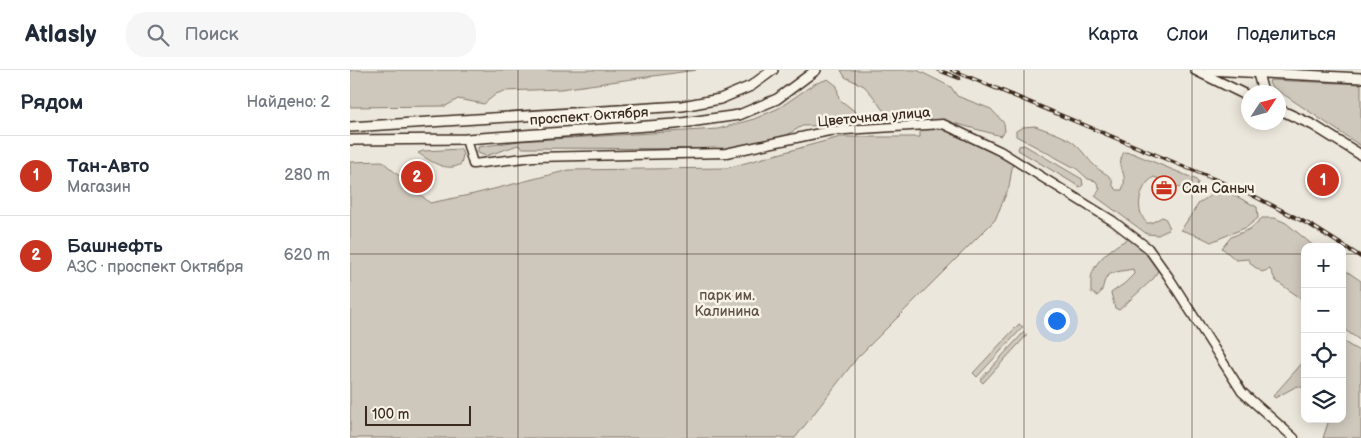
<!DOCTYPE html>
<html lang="ru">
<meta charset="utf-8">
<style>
:root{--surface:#fff;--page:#f6f6f7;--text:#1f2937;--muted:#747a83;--line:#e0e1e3;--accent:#c8321e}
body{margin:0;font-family:"Balsamiq Sans",sans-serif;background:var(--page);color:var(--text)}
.controls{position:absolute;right:15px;bottom:15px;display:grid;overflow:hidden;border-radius:10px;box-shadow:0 2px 12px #0003}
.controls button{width:45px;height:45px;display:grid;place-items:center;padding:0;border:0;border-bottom:1px solid var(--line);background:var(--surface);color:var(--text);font:25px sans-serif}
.compass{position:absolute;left:891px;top:15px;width:45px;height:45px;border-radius:50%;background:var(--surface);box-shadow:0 2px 12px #0003;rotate:54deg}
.scale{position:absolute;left:15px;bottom:12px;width:106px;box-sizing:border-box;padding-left:5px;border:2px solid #3b2a1e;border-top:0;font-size:14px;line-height:18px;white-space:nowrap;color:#3b2a1e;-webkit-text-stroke:4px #f7f3e8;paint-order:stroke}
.you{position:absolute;left:706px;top:250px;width:18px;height:18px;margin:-12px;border:4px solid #fff;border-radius:50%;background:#1a73e8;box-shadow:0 0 0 8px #1a73e833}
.badge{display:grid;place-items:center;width:32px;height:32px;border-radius:50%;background:var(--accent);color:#fff;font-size:16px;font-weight:700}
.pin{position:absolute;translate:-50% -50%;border:2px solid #fff;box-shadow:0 1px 5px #0006}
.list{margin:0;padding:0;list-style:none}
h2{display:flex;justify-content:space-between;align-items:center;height:65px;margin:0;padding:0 20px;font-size:21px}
h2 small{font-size:16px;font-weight:400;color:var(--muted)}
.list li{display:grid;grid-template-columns:32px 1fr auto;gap:15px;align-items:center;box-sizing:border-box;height:80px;padding:0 20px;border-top:1px solid var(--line)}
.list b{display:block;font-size:19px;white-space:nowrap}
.list p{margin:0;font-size:16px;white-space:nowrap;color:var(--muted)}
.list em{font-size:16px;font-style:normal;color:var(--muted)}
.icon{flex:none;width:28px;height:28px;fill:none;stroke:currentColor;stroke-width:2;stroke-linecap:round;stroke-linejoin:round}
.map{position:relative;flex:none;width:1011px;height:368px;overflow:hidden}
header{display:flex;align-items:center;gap:30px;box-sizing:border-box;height:70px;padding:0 25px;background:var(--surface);border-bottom:1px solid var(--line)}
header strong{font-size:24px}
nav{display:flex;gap:28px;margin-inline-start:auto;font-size:18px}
.search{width:350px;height:45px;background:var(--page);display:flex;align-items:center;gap:12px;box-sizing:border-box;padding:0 18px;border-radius:20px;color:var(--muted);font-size:19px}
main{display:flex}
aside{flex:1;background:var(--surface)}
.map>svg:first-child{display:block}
.green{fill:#cec8bc;stroke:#84796d}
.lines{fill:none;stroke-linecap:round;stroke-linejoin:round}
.tertiary-casing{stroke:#3b2a1e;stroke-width:11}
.secondary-casing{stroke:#3b2a1e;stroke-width:12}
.tertiary{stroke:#f7f3e8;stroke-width:8}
.secondary{stroke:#f7f3e8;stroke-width:9}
.rail-casing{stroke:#3b2a1e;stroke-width:4}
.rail{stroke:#f7f3e8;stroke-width:2;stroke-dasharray:5.5;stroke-linecap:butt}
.grid{fill:none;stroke:#3b2a1e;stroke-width:1;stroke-opacity:0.55}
.labels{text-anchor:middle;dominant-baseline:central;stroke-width:5;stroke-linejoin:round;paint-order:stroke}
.street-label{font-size:14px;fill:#3b2a1e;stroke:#f7f3e8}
.poi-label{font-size:14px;fill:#3b2a1e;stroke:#f7f3e8;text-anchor:start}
.park-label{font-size:14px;fill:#605246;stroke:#f7f3e8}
</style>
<header>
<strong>Atlasly</strong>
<div class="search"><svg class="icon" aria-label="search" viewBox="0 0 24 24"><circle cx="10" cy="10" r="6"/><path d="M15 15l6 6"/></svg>Поиск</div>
<nav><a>Карта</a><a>Слои</a><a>Поделиться</a></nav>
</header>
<main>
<aside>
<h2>Рядом<small>Найдено: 2</small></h2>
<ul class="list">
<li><span class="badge">1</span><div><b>Тан-Авто</b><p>Магазин</p></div><em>280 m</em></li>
<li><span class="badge">2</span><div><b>Башнефть</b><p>АЗС · проспект Октября</p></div><em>620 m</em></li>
</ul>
</aside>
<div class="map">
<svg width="1011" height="368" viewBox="0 0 1011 368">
<rect width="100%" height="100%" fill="#ece7dc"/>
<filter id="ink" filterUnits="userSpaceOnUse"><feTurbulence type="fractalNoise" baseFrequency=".02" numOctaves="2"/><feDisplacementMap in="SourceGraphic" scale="10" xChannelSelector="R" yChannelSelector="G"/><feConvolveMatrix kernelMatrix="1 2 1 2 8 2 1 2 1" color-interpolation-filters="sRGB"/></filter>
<g filter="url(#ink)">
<g class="green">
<path d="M 0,0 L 346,0 L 211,19 L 154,21 L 146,24 L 134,34 L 108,29 L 96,36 L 0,37 Z"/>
<path d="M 491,0 L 567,0 L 601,17 L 607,26 L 641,39 L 654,53 L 655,61 L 651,66 L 593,50 L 569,50 L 540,45 L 532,39 L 523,26 L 514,16 L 495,7 Z"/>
<path d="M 478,9 L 487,16 L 489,29 L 507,43 L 508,50 L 486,55 L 452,56 L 437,65 L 381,79 L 173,78 L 168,75 L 136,86 L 128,83 L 128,77 L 169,71 L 368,59 L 404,49 L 429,38 L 464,14 Z"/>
<path d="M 920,10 L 1011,14 L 1011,76 L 921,16 L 919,13 Z"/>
<path d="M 685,56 C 698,61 714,65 725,74 C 733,81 738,90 746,97 C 753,104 763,104 763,116 L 767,120 L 772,120 C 780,101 764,100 774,82 L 782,83 L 845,109 L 848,112 C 847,118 845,121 839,121 L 804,107 C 789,116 784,141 797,153 L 801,153 L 812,147 L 815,148 L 819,156 L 818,160 L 808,165 L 797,164 L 745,126 L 750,119 L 746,111 L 738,109 L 727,99 L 666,66 L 666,61 L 673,57 Z"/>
<path d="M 570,59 L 595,59 L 663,92 L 659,117 L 645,150 L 507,288 L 445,368 L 0,368 L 0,92 L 32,91 L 80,133 L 124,124 L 219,100 L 377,98 L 490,67 L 570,67 Z"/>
<path d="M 674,75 L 732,109 L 733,115 L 730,117 L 668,80 L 669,76 Z"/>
<path d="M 111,79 L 113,85 L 111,94 C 97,103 80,91 68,83 L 73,81 Z"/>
<path d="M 866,122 L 880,123 L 907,137 L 908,148 L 897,157 L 861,172 L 851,167 L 831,160 L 849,133 Z"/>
<path d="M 912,148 L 925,148 L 936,153 L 965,177 L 955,177 L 955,231 L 926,211 L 920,199 L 912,202 L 902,195 L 898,189 L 886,190 L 872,178 L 881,167 L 900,159 Z"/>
<path d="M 780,168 L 798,182 L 808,200 L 804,208 L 769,240 L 765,238 L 761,223 L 775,213 L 784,204 L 783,199 C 775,201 760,201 756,208 C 752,215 754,221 747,226 L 741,222 C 741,215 740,206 744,199 C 750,186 767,174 780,168 Z"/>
<path d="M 992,198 L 1011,211 L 1011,271 L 995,260 L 992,244 Z"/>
<path d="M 669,254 L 673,257 L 627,307 L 623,303 Z"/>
<path d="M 674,262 L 677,265 L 633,313 L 630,310 Z"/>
<path d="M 992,271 L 1011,282 L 1011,368 L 973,368 L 978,353 L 977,349 L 992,349 Z"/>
<path d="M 955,290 L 955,318 L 947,316 L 925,328 L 923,326 Z"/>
</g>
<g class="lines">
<g class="tertiary-casing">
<path id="tertiary" d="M 116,69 L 123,94 L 183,87 L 376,83 L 479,61 L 593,54 L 650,81 L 763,151 L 798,178 L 818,206 L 892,322 L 944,368"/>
</g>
<g class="secondary-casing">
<g id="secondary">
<path d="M 845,0 L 898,26"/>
<path d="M 859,0 L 1011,8"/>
<path d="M 907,0 L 913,22"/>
<path d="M 928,39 L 963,55 L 1011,85"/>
<path d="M 0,57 L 332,36 L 370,29 L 401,16 L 423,0"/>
<path d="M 0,70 L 116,69 L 325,54 L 389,45 L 427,29 L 466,0"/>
</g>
</g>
<use href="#tertiary" class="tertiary"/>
<use href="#secondary" class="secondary"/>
<g class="rail-casing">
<g id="rail">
<path d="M 588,0 L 609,8"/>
<path d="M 602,0 L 900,124 L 962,156 L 1011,187"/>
</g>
</g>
<use href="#rail" class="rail"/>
</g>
</g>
<path class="grid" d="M 168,0 L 168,368M 337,0 L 337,368M 505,0 L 505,368M 674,0 L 674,368M 842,0 L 842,368M 0,184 L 955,184M 992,184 L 1011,184"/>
<defs>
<g id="office-ring" transform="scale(1.25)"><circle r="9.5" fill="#f7f3e8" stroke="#c8321e" stroke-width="1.5"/><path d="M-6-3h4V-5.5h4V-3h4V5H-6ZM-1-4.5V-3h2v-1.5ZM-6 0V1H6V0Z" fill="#c8321e"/></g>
</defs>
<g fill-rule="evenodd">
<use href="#office-ring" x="814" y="118"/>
</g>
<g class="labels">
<g class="street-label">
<text transform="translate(239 46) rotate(-4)">проспект Октября</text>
<text transform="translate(524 47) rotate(-5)">Цветочная улица</text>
</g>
<g class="poi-label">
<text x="832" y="118">Сан Саныч</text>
</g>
<g class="park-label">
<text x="377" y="225">парк им.<tspan x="377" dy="16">Калинина</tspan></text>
</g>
</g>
</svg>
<div class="controls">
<button>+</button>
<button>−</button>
<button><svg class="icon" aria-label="locate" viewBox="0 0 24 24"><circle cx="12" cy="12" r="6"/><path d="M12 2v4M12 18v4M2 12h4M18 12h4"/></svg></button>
<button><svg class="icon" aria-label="layers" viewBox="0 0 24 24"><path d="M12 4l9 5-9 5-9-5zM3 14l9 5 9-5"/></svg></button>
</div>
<svg class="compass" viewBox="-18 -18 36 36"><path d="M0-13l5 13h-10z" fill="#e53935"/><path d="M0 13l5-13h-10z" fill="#747a83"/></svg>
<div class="scale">100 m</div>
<div class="you"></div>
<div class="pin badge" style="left:973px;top:110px">1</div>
<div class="pin badge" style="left:67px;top:107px">2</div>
</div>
</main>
